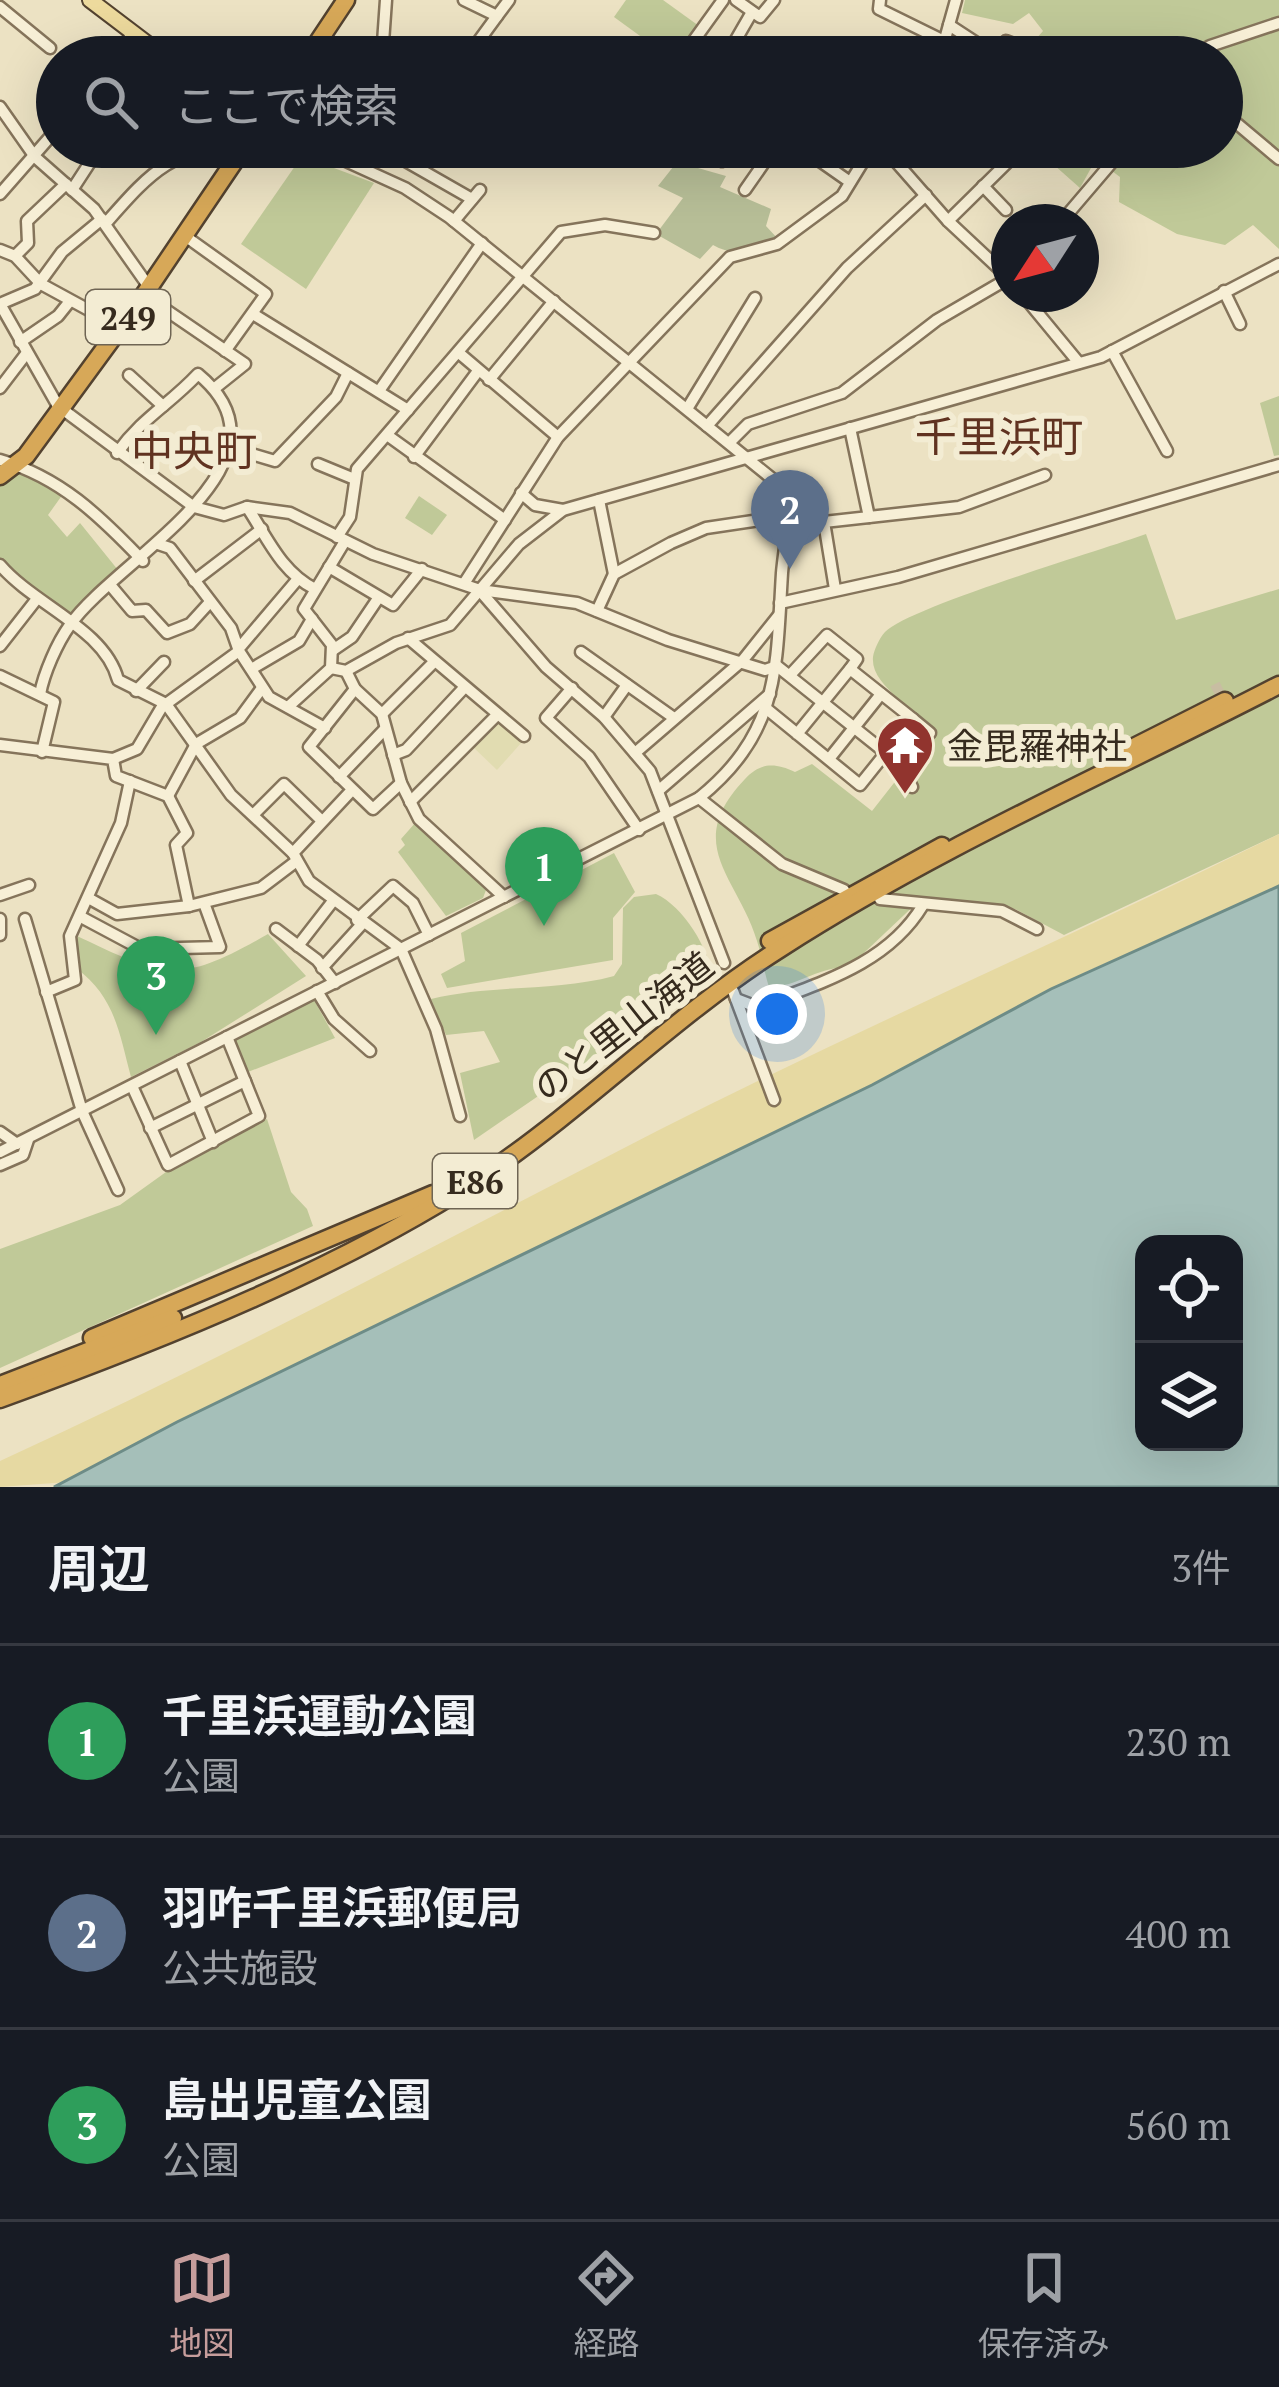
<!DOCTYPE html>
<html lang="ja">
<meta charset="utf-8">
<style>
:root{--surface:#171b24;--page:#242831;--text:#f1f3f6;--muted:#9ea1a6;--line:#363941;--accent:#c69d9c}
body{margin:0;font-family:"PT Serif","Noto Sans JP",serif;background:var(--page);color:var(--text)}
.controls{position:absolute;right:36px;bottom:36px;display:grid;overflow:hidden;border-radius:24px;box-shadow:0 12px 48px #0002}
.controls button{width:108px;height:108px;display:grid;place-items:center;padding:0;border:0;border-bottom:3px solid var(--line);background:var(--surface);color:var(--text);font:60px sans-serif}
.compass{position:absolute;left:991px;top:204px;width:108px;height:108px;border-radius:50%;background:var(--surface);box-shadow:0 12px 48px #0002;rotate:234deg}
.you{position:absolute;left:777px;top:1014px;width:42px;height:42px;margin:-30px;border:9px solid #fff;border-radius:50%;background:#1a73e8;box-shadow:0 0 0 18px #1a73e833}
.badge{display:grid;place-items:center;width:78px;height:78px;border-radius:50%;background:var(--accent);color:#fff;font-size:39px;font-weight:700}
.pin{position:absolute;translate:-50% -99px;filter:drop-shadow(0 3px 6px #0008)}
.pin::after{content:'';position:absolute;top:63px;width:42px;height:36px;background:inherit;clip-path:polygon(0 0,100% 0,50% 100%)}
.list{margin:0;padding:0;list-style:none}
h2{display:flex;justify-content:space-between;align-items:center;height:156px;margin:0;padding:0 48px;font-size:51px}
h2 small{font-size:39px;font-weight:400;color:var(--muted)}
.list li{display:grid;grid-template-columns:78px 1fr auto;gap:36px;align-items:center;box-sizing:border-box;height:192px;padding:0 48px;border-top:3px solid var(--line)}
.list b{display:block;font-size:45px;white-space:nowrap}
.list p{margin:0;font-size:39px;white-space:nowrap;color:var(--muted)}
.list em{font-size:39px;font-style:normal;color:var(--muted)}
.icon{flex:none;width:66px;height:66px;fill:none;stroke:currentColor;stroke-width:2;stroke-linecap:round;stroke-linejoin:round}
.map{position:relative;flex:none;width:1279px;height:1487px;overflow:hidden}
.search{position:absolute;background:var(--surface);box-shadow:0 12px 48px #0002;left:36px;right:36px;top:36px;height:132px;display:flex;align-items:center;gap:30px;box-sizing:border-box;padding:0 42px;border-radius:66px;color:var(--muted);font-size:45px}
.sheet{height:732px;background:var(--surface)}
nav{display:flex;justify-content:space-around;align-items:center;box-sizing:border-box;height:168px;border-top:3px solid var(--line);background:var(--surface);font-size:33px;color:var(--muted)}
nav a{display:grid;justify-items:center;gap:6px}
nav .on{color:var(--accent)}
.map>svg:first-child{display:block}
.farmland{fill:#e1dcb1}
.green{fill:#c0c998}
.sand{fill:#e6d9a2}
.cemetery{fill:#b7be97}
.water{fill:#a5bfb9;stroke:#6d8c87;stroke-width:3;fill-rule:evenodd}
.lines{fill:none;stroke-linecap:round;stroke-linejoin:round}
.minor-tunnel{stroke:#c8bda2;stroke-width:10;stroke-dasharray:10 5;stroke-linecap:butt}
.minor-casing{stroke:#85745b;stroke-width:15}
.major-casing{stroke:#53422f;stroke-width:18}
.highway-casing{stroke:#53422f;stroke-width:21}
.minor{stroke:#f7efd6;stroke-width:10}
.major{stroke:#edda9d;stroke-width:14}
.highway{stroke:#d7a858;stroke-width:16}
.labels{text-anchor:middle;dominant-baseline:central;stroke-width:12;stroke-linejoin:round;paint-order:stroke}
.shield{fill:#f3ecd3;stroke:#6f6554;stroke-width:3}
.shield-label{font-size:33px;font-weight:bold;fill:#362b1e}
.poi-label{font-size:36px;fill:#362b1e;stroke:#f3ecd3;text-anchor:start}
.street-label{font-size:36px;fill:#362b1e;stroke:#f3ecd3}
.quarter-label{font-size:42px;fill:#603220;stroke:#f3ecd3}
</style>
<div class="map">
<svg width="1279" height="1487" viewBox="0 0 1279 1487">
<rect width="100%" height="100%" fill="#ece2c3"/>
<path class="farmland" d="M 497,721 L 522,742 L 497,770 L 473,747 Z"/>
<g class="green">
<path d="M 626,0 L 663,0 L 699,26 L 676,57 L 669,57 L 614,17 Z"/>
<path d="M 965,0 L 1279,0 L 1279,249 L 1253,225 L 1225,245 L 1177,234 L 1119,202 L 1120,177 L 1096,159 L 1080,188 L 1045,157 L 1041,147 L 1222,147 L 1222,57 L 1020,57 L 1043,31 L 1029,13 L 1013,24 L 962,13 Z"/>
<path d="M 302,156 L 374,183 L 306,289 L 241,244 Z"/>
<path d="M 1279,396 L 1279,455 L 1274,456 L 1260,403 Z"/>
<path d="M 21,472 L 63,494 L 48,515 L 67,537 L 80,523 L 118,570 L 71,616 L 6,571 L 0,559 L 0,485 Z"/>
<path d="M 419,496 L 447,515 L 432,535 L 405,518 Z"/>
<path d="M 1146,534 L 1176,620 L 1279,589 L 1279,834 L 1064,935 L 1015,909 L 921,899 L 848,968 C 818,966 799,987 769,987 C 764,972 762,956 757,941 C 738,877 682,845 745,779 C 761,762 775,763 795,772 L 812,764 L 872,811 L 930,737 C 921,708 870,688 873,657 C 874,650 880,637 885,632 C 909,607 1102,550 1146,534 Z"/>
<path d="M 416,822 L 486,890 L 483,898 L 446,916 L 398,852 L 405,845 L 401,839 Z"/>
<path d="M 614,853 L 635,892 L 613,918 L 613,960 L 447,988 L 441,974 L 465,961 L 461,933 Z"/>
<path d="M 656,894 C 683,906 709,948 712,977 L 474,1140 L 460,1073 L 500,1062 L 484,1031 L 446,1035 L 431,999 C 492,984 555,992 614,976 L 622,964 L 623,908 L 634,897 Z"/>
<path d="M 73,934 C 164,977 176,987 268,934 L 306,976 L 201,1042 L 131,1077 C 119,1032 115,997 76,968 Z"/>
<path d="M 313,998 L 335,1038 L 248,1072 L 234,1038 Z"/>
<path d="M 267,1119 L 291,1192 L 307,1209 L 313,1226 L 0,1368 L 0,1249 L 120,1205 L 166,1172 Z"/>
</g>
<path class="sand" d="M 1279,834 L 1279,886 L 1088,971 L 872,1085 L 177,1422 L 68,1482 L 0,1487 L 0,1461 C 223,1359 439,1243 657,1131 C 862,1027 1073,936 1279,834 Z"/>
<path class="cemetery" d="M 677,162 L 726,176 L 720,187 L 771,209 L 766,226 L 778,239 C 756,249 735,258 713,245 L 700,259 L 656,234 L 683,198 L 658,186 Z"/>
<path class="water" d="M 1279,886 L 1279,1487 L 54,1487 L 177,1422 L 872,1085 L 1051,989 ZM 1144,1244 L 1234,1244 L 1234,1442 L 1144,1442 Z"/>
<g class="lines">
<path class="minor-tunnel" d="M 1215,684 L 1234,722"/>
<g class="minor-casing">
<g id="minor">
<path d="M 464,0 L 497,16 L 509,0"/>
<path d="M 736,0 L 760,17 L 774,0"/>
<path d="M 880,0 L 879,9 L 944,41"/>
<path d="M 0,7 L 50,48"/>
<path d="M 949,25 L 995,55 L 1006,41 L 1025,48"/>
<path d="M 115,57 L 133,33"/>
<path d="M 382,57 L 386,0"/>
<path d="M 467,57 L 497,16"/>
<path d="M 682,57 L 723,0"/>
<path d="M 726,57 L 752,12"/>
<path d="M 940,57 L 956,0"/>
<path d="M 1194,57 L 1210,46 L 1279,23"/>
<path d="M 0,107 L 35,157 L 94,209 L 149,287"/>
<path d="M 1222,111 L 1279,159"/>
<path d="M 381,147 L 472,199"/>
<path d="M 800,147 L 850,182"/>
<path d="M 842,147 L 864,159"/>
<path d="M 883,147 L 948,221 L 1009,278"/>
<path d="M 611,157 L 618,147"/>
<path d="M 722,161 L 728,147"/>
<path d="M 983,186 L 1006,210"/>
<path d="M 72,190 L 100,147"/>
<path d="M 745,190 L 775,147"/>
<path d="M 0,194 L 57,129"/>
<path d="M 454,221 L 480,190"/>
<path d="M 948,221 L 1023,147"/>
<path d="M 1061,222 L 1125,147"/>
<path d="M 106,223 C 145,179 175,141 241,151"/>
<path d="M 185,236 L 266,294 L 225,351"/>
<path d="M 0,250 L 15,256 L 41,284 L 120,327"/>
<path d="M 15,256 L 28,243 L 27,221 L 66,184"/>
<path d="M 1224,291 L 1240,324"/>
<path d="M 1022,294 L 1079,363"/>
<path d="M 144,295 L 245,364 L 215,388"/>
<path d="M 0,304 L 58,406 L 194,507 L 224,515 L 247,507 L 290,513 L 373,554 L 480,590 L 577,603 L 668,640 L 765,670 L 777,666 L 901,765 L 912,787"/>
<path d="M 0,304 L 35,289 L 62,252 L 102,219"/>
<path d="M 253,314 L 408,410"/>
<path d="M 20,342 L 58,316 L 70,301"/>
<path d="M 1112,351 L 1167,451"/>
<path d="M 459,353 L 558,437"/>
<path d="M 129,375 L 163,406"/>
<path d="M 489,380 L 554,301"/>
<path d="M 0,388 L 26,354"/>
<path d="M 379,391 L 482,243"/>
<path d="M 687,409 L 755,298"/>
<path d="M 707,426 L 847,268 L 926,195"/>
<path d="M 850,428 L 869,517"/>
<path d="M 387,435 L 505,520"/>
<path d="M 729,443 L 748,424 L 842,393 L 937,320 L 1009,278"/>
<path d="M 231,448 L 275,461 L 336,397 L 348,373"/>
<path d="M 414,457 L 478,371"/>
<path d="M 0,460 C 60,477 100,516 143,561"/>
<path d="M 318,464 L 352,478"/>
<path d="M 521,493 L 535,505 L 563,510"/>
<path d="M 599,500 L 614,574"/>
<path d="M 247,507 C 267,537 281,572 315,589"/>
<path d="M 337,537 L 350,517 L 357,469 L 561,232 L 605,225 L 654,233"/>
<path d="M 158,544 L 170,548 L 231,628 L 239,651 L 269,697 L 325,728"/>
<path d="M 0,565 C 34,605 105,629 118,680 L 166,704 L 231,795 L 293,853 L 309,881 L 401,949 L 436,1029 L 460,1116"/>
<path d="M 329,567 L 393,605 L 422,569"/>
<path d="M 194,581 L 262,529"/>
<path d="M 465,582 L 558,437 L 730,257 L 777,244 L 842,196 L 872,147"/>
<path d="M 111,586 L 132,611 L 146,610 L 167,633 L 190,624 L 210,602"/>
<path d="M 835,589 L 824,522 L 959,507 L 1045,475"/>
<path d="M 481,592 L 546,667 L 604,717 L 650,771 L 724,963"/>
<path d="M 780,603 L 898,577 L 1279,465"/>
<path d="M 597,611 L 614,574 L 671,543 L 706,528 L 787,516"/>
<path d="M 408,638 L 524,736"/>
<path d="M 0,646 L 36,600"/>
<path d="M 241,646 L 297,580"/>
<path d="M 333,650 L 352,637 L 377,600"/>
<path d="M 581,652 L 674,718"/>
<path d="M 253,668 L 299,641 L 312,619"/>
<path d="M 331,668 L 346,671 L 396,643 L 450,625 L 519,544 L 563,510 L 1101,357 L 1279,264"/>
<path d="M 346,671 L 355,689 L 382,714 L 401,783 L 419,819 L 504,897"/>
<path d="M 791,674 L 827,635 L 857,659 L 850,669"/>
<path d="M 0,676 L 54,702 L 42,752"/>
<path d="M 572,688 L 546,718 L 589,757 L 639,830"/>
<path d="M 355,689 L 309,747 L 373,809 L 401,783"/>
<path d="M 136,691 L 164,662"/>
<path d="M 40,694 C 44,673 57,643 70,625 C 115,560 306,463 198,374 C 169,405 143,417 117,453"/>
<path d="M 166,704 L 239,651"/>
<path d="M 289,706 L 331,668 L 332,645 L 304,609 L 345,541"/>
<path d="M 768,710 L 860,785 L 913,719 L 850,669 L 797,734"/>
<path d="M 382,714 L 434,662"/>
<path d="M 604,717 L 627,685"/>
<path d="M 913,719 L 930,733"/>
<path d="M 0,745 L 113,759 L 116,776 L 168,796 L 187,833 L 176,845 L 189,906"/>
<path d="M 635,753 L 743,660 L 779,615"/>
<path d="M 393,755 L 406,750 L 463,689"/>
<path d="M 113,759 L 137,749 L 163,705"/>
<path d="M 829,759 L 881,694"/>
<path d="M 339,777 L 385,729"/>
<path d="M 658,791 L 770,694"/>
<path d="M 168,796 L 196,744 L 240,718 L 262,688"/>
<path d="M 699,798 L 782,864 L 844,890"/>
<path d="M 410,802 L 497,715"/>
<path d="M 254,814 L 284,784 L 322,821"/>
<path d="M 293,853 L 352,790"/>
<path d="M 0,895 L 29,885"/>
<path d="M 90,899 L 117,914 L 189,906 L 261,888 L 294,863"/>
<path d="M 880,899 L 1002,911 L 1037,929"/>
<path d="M 81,917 L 141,949 L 220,947 L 204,903"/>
<path d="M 0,919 L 0,935"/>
<path d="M 25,919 L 82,1111 L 118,1190"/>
<path d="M 357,920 L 393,886 L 413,903 L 429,935"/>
<path d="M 276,929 L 317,960 L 335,983"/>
<path d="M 298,946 L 333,901"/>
<path d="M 322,968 L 362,924"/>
<path d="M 317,991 L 334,1019 L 370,1051"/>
<path d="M 733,991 L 774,1100"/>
<path d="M 46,992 L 75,980 L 70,936 L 121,823 L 130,781"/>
<path d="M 736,999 L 757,1007 C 819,983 887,965 923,905"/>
<path d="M 180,1061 L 213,1142"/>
<path d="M 132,1086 L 168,1165 L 259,1116 L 227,1037"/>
<path d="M 150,1128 L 245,1081"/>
<path d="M 0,1132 L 17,1144"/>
<path d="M 0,1152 L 699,798 C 780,732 776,670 782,573 C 784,548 792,514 786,490 L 449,217 L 405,188 L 315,147"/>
<path d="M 0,1165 L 23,1155 L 28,1140"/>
</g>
</g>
<g class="major-casing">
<path id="major" d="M 90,0 L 165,57"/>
</g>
<g class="highway-casing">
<g id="highway">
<path d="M 308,57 L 346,0"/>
<path d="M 0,476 L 26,456 L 144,295 L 244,147"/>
<path d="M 1130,749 L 1225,701"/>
<path d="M 770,941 L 942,846"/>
<path d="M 92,1338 L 433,1194"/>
<path d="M 0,1385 L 173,1318"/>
<path d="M 0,1399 C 162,1340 351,1265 493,1169 C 593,1100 678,1013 781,948 C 938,847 1113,771 1279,685"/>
</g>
</g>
<use href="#minor" class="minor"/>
<use href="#major" class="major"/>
<use href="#highway" class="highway"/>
</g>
<defs>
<g id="temple-pin" transform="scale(3)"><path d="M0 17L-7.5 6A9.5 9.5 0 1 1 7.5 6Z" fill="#91342e" stroke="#f3ecd3"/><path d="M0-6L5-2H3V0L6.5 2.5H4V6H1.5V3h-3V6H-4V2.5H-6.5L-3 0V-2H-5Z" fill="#fff"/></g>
</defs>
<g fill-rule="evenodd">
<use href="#temple-pin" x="905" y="745"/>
</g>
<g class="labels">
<g class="shield">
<rect x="86" y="290" width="84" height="54" rx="9"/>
<rect x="433" y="1154" width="84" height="54" rx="9"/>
</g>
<g class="shield-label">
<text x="128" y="317">249</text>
<text x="475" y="1181">E86</text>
</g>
<g class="poi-label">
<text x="947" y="745">金毘羅神社</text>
</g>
<g class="street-label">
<text transform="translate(623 1026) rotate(-38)">のと里山海道</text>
</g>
<g class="quarter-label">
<text x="999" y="436">千里浜町</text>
<text x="194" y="450">中央町</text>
</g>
</g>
</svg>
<div class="controls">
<button><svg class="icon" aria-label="locate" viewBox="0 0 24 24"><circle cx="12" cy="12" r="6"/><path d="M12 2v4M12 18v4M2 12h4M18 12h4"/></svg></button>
<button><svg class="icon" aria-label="layers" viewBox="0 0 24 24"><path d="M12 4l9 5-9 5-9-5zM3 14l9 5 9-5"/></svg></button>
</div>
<svg class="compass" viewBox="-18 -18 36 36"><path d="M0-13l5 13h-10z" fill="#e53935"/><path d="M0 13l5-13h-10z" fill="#9ea1a6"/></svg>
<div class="you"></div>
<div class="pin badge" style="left:544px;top:926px;background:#2e9e5b">1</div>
<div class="pin badge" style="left:790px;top:569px;background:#5c6f8a">2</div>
<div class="pin badge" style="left:156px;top:1035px;background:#2e9e5b">3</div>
<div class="search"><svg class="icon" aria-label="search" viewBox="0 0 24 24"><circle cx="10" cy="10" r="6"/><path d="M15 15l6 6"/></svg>ここで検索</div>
</div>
<section class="sheet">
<h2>周辺<small>3件</small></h2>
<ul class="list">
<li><span class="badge" style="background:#2e9e5b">1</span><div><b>千里浜運動公園</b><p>公園</p></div><em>230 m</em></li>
<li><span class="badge" style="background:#5c6f8a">2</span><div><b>羽咋千里浜郵便局</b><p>公共施設</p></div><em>400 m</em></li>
<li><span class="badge" style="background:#2e9e5b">3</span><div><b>島出児童公園</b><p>公園</p></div><em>560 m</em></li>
</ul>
</section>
<nav>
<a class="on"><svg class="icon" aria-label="map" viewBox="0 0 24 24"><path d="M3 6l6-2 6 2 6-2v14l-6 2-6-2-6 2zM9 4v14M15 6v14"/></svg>地図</a>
<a><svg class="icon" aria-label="directions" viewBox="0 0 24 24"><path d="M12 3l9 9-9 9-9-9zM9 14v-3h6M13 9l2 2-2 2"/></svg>経路</a>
<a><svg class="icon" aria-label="saved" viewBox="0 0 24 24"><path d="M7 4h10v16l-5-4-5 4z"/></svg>保存済み</a>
</nav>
